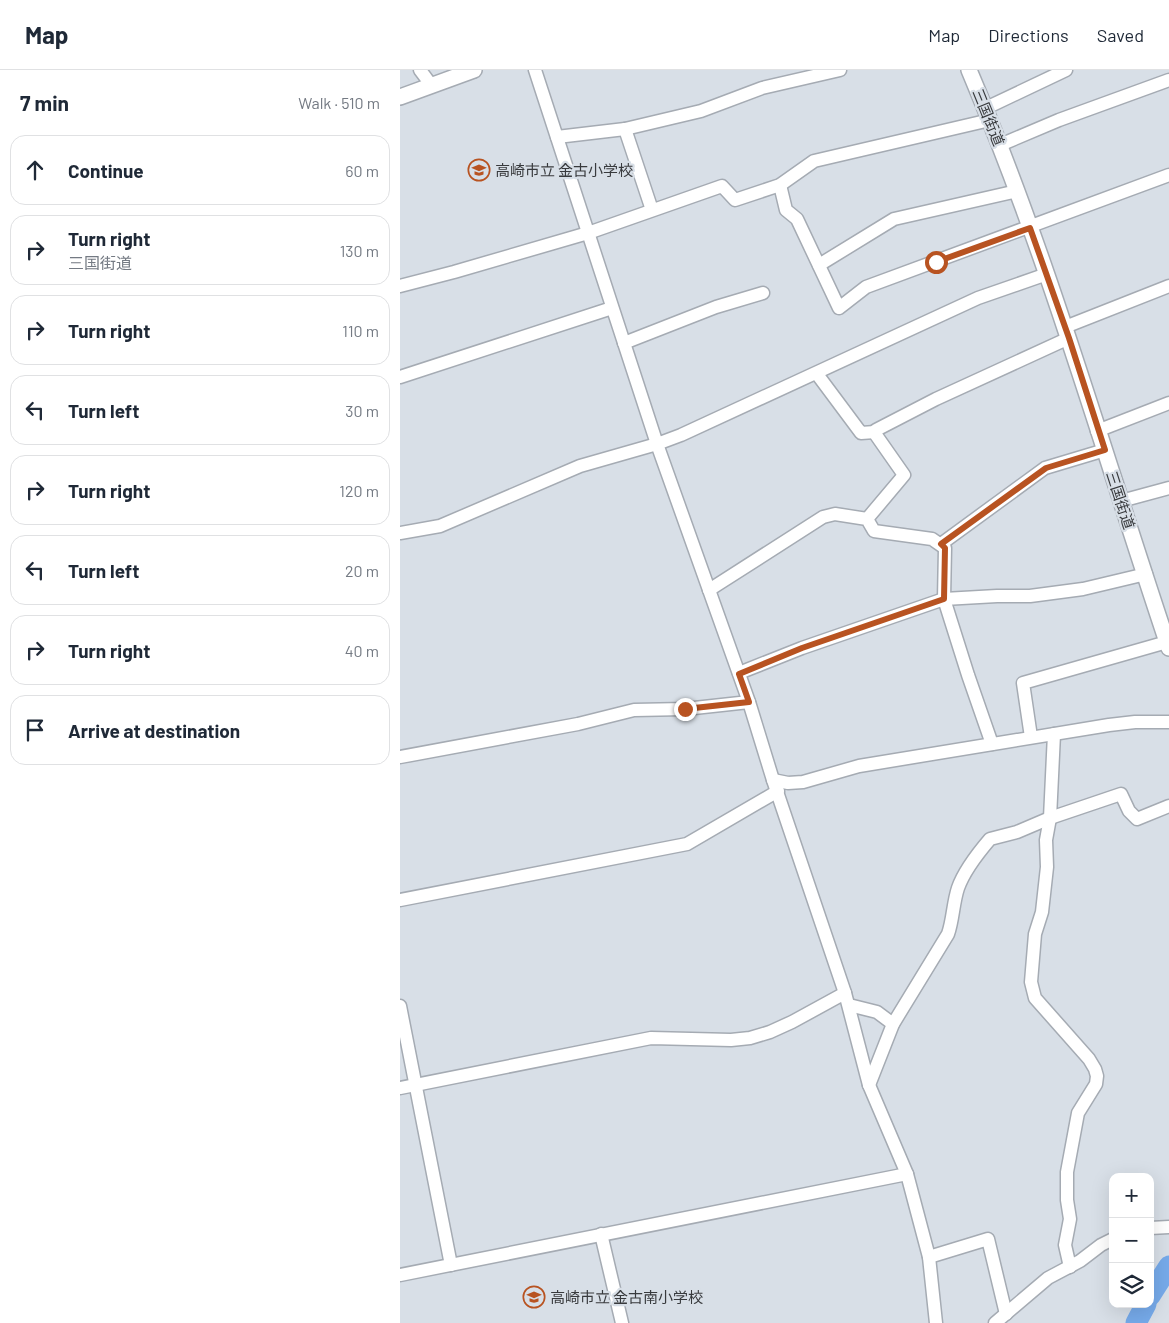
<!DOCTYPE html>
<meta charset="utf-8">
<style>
:root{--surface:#fff;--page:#f2f2f3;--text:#1f2937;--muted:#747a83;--line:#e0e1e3}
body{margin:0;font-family:Barlow,"Noto Sans JP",sans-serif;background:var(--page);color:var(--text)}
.controls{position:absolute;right:15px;bottom:15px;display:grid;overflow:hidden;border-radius:10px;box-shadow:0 5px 20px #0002}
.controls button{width:45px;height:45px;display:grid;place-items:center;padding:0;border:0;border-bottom:1px solid var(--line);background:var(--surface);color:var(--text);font:25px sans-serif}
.stop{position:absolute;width:15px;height:15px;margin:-11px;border:4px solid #b85321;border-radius:50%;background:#fff}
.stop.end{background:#b85321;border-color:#fff;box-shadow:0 1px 5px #0008}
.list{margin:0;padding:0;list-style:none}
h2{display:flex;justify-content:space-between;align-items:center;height:65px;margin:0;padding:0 20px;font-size:21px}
h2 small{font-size:16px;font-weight:400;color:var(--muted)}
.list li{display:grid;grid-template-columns:32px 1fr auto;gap:15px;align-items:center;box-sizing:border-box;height:70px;margin:0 10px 10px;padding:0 10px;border:1px solid var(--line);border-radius:15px}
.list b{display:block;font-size:19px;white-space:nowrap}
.list p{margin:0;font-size:16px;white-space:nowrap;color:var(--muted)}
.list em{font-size:16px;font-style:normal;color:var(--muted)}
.icon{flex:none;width:28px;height:28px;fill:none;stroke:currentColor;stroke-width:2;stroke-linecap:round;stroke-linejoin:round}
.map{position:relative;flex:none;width:769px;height:1253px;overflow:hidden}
header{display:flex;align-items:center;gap:30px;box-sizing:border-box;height:70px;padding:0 25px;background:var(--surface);border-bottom:1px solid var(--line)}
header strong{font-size:24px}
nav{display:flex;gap:28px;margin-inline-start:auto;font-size:18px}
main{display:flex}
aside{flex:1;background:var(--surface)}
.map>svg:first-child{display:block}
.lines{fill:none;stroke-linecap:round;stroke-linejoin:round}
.river{stroke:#76aaea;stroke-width:21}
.minor-casing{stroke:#a5abb3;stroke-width:15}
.major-casing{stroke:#a5abb3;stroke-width:18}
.minor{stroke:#fff;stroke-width:12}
.major{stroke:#fff;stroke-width:15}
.route{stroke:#b85321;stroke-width:6}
.labels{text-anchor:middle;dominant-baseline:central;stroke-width:4.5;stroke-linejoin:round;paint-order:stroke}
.street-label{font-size:15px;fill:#383a3d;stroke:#d8dfe7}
.poi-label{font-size:15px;fill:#383a3d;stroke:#d8dfe7;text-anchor:start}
</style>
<header>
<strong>Map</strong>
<nav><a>Map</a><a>Directions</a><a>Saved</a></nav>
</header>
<main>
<aside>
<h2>7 min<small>Walk · 510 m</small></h2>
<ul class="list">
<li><svg class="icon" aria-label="ahead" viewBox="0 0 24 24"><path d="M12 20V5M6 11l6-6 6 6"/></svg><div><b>Continue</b></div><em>60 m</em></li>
<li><svg class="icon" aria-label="right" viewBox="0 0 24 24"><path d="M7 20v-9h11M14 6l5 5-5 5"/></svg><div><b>Turn right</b><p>三国街道</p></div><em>130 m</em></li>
<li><svg class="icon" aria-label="right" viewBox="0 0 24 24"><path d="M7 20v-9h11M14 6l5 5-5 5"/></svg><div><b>Turn right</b></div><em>110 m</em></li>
<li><svg class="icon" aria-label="left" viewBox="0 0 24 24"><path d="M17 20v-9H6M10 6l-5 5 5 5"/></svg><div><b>Turn left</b></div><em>30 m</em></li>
<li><svg class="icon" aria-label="right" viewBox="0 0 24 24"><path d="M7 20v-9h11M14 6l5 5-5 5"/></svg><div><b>Turn right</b></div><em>120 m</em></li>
<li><svg class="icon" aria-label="left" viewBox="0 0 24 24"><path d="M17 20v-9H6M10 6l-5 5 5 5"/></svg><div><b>Turn left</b></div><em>20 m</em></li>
<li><svg class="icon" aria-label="right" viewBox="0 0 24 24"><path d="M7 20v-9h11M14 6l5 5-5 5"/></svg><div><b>Turn right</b></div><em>40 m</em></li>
<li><svg class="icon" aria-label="arrive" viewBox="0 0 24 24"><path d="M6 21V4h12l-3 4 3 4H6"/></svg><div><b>Arrive at destination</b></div></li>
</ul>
</aside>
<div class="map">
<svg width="769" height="1253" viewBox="0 0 769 1253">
<rect width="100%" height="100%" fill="#d8dfe7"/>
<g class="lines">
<g class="river">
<path d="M 750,1226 L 769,1196"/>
<path d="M 736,1253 L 746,1234"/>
</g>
<g class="minor-casing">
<g id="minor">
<path d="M 20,0 L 32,16"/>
<path d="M 135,0 L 257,374 L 349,632 L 373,710 L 445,923 L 469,1015 L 507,1104 L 529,1187 L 536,1253"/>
<path d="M 586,38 L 666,0"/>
<path d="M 225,59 L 252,140"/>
<path d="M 157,67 L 225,59 L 301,41 L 362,18 L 440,0"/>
<path d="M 600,75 L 659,50 L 769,10"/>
<path d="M 380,115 L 386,140 L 397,149 L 439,238 L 466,217 L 769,105"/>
<path d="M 419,195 L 494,149 L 617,121"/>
<path d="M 0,216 L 54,202 L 188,163 L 322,116 L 335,130 L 380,115 L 414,91 L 590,50"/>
<path d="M 665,257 L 769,216"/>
<path d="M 224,273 L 316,237 L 363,223"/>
<path d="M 417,304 L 461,363 L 475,362"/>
<path d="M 0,307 L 212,238"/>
<path d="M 697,361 L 769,333"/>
<path d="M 721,431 L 769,418"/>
<path d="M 467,449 L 504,405 L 476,365 L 476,360 L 536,329 L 669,268"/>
<path d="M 0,463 L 40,456 L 180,396 L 257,374 L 281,365 L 578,228 L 647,204"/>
<path d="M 541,474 L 645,398 L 705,380"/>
<path d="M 309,520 L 423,447 L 435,444 L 467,449 L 474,461 L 532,469 L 545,478 L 544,529 L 568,605 L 592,674"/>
<path d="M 339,603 L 402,578 L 544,529 L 597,526 L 630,526 L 683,519 L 746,504"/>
<path d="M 654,664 L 650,748 L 646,770 L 647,797 L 642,842 L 635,864 L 631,912 L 635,928 L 689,989 L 695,999 L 697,1006 L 696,1014 L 678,1043 L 667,1102 L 667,1130 L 670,1149 L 665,1175 L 670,1197"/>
<path d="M 631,667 L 623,613 L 767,572"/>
<path d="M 0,687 L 178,654 L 234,640 L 285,639 L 349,632"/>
<path d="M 373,710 L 388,713 L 403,712 L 459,696 L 709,655 L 735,652 L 769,652"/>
<path d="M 0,830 L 287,774 L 378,721"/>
<path d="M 449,935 L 477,942 L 493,954"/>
<path d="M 0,936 L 51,1195"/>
<path d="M 469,1015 L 493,954 L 548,864 C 553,850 553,833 558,818 C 564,801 578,783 590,769 L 617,762 L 650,748 L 721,724 L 729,741 L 737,749 L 769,736"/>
<path d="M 0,1018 L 251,968 L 331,970 L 350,968 L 370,962 L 392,952 L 445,923"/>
<path d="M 750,1158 L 769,1157"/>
<path d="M 201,1164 L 222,1253"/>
<path d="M 529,1187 L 588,1169 L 606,1244"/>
<path d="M 0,1205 L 507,1104"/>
<path d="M 595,1253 L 648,1208 L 680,1191 L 701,1175 L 713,1169"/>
</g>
</g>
<g class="major-casing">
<g id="major">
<path d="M 569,0 C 649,188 704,385 769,578"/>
<path d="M 0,27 L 74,0"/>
</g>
</g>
<use href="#minor" class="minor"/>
<use href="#major" class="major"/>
</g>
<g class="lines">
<path class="route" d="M 285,639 L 349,632 L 339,604 L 402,578 L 544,529 L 545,478 L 541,474 L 646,398 L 705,380 L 669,268 L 630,158 L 536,192"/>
</g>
<defs>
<g id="school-ring" transform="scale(1.125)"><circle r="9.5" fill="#d8dfe7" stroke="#b85321" stroke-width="1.5"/><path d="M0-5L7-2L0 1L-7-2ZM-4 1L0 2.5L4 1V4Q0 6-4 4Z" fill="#b85321"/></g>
</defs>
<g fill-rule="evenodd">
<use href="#school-ring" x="79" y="100"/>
<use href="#school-ring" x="134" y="1227"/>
</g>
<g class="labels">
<g class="street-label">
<text transform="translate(589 47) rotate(68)">三国街道</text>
<text transform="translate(721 430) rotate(72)">三国街道</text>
</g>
<g class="poi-label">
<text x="95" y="100">高崎市立 金古小学校</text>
<text x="150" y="1227">高崎市立 金古南小学校</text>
</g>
</g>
</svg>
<div class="controls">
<button>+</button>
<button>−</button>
<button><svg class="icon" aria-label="layers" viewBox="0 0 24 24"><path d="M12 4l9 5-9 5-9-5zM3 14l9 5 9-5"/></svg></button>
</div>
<div class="stop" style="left:536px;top:192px"></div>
<div class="stop end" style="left:285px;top:639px"></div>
</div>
</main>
